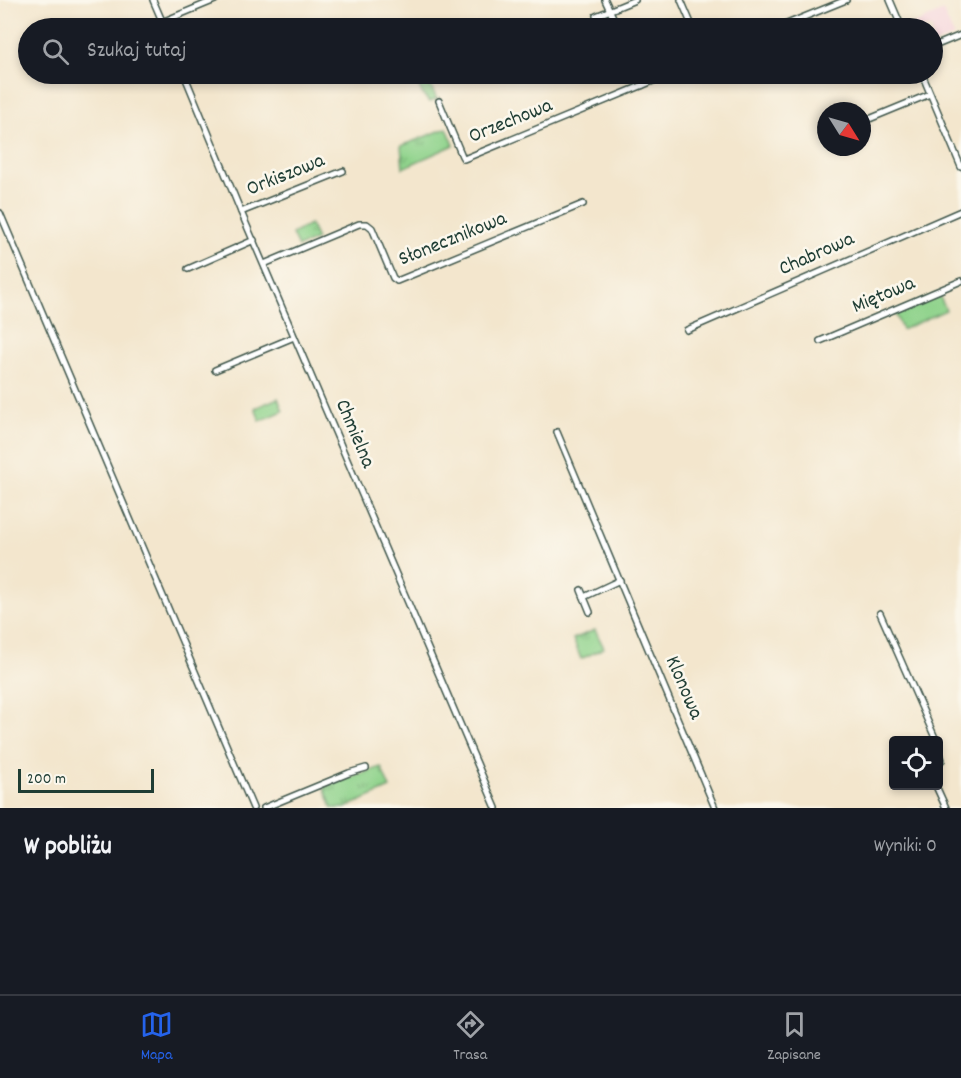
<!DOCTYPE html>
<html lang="pl">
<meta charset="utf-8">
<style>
:root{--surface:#171b24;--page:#242831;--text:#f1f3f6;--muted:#9ea1a6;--line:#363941;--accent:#2563eb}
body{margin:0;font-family:Dekko,sans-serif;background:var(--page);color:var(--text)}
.controls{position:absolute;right:18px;bottom:18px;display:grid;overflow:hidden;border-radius:6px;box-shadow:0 3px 9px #0003}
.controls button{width:54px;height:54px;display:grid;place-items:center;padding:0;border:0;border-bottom:2px solid var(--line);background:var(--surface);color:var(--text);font:30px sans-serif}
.compass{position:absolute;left:817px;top:102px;width:54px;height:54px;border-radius:50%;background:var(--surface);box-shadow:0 3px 9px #0003;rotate:127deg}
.scale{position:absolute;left:18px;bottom:15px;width:136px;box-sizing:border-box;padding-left:6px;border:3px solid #1f3d34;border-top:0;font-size:16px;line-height:21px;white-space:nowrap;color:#1f3d34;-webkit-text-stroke:4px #fbf7ec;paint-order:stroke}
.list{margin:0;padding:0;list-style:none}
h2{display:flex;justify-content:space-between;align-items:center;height:78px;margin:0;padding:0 24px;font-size:26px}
h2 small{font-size:20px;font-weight:400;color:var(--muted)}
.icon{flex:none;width:33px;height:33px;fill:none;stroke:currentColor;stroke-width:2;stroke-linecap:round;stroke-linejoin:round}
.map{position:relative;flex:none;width:961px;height:808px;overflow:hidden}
.search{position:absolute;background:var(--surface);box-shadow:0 3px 9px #0003;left:18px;right:18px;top:18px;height:66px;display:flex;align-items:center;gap:15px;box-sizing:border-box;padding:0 21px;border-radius:33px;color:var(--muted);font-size:22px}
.sheet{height:186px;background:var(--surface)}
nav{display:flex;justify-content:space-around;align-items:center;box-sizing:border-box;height:84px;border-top:2px solid var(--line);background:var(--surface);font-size:16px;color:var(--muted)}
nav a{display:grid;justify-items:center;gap:3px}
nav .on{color:var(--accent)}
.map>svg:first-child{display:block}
.built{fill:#f5cfd9}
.grass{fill:url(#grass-tufts);stroke:#588860;stroke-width:1.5}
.green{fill:#90d38c;stroke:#588860;stroke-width:1.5}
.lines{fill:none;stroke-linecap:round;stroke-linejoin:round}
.minor-casing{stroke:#3f564b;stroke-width:8}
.minor{stroke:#fff;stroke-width:5}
.labels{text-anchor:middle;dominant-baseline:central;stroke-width:5;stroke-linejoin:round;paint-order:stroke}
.street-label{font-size:21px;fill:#1f3d34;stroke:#fbf7ec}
</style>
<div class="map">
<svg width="961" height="808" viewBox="0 0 961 808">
<defs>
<pattern id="grass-tufts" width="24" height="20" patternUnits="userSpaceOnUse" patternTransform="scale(1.5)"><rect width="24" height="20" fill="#90d38c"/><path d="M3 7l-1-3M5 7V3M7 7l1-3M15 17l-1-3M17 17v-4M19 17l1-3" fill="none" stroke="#75ac73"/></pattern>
</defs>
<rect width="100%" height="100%" fill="#fbf7ec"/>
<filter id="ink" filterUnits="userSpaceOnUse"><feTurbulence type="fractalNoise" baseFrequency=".0167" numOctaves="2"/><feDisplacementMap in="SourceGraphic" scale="12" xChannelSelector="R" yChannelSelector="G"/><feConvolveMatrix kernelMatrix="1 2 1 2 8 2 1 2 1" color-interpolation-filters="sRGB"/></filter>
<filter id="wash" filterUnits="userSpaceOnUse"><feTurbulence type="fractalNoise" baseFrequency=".008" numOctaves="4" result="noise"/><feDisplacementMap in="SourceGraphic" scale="24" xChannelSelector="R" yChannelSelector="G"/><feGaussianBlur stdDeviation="1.35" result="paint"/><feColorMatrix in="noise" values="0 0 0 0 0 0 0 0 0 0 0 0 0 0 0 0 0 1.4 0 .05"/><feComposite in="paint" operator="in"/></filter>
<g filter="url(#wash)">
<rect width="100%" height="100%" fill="#f3e6cd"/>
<path class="built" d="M 943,11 L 954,36 L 933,45 L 932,28 L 905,28 Z"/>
<g class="grass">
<path d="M 414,74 L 425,74 L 437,99 L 429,102 L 422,93 Z"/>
<path d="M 447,128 L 454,145 L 403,168 L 401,146 Z"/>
<path d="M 310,224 L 317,239 L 298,247 L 292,234 Z"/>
<path d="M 595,630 L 604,648 L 581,659 L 573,639 Z"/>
<path d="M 381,767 L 390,788 L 345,808 L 332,808 L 324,786 Z"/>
</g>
<g class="green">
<path d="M 938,293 L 946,310 L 902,330 L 895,313 Z"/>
<path d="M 278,398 L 283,411 L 260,421 L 255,408 Z"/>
</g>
</g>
<g filter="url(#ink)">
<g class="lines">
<g class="minor-casing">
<g id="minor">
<path d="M 153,0 L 165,28"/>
<path d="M 605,0 L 618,28"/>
<path d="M 681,0 L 693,28"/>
<path d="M 890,0 L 902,28"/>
<path d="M 596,16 L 635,0"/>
<path d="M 162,22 L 215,0"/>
<path d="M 777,28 L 846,0"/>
<path d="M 932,47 L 961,35"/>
<path d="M 184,74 L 241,212 L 496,808"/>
<path d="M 638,74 L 643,85"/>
<path d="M 922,74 L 961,167"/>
<path d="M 808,75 L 811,74"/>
<path d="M 439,101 L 462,156 L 464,159 L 670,74"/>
<path d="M 862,122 L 930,94"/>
<path d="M 241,212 L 343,171"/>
<path d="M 0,213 L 253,808"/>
<path d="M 264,264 L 359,224 L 367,224 L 372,228 L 393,278 L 397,281 L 583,204"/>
<path d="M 188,269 L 254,240"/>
<path d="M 687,330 L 961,211"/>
<path d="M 820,341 L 961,281"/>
<path d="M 215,370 L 294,337"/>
<path d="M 557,432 L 715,808"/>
<path d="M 581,590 L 590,612"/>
<path d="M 584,597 L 620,580"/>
<path d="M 880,613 L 936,740"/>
<path d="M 938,747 L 942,760 L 938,764"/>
<path d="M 936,786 L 946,808"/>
<path d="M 264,808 L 349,773 L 366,768"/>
</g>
</g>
<use href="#minor" class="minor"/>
</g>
</g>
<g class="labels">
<g class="street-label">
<text transform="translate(511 122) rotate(-22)">Orzechowa</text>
<text transform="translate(286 176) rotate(-22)">Orkiszowa</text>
<text transform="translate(453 240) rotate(-22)">Słonecznikowa</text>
<text transform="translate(817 255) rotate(-24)">Chabrowa</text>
<text transform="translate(884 296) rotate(-23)">Miętowa</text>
<text transform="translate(354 434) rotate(67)">Chmielna</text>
<text transform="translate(683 688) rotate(67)">Klonowa</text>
</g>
</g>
</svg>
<div class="controls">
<button><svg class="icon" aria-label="locate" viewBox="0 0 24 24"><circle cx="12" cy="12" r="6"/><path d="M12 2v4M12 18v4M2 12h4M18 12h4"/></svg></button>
</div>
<svg class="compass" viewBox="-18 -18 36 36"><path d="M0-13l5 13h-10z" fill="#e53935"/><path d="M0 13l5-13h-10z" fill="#9ea1a6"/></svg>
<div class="scale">200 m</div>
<div class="search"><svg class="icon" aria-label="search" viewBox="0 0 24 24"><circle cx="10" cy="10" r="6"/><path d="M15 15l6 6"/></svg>Szukaj tutaj</div>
</div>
<section class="sheet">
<h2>W pobliżu<small>Wyniki: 0</small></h2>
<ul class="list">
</ul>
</section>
<nav>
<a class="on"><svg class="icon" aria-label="map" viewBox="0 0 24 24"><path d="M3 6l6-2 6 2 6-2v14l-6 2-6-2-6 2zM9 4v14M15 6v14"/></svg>Mapa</a>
<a><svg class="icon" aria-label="directions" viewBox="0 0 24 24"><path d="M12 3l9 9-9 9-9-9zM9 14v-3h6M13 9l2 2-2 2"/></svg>Trasa</a>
<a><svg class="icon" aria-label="saved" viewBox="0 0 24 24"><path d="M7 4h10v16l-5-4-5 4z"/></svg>Zapisane</a>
</nav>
